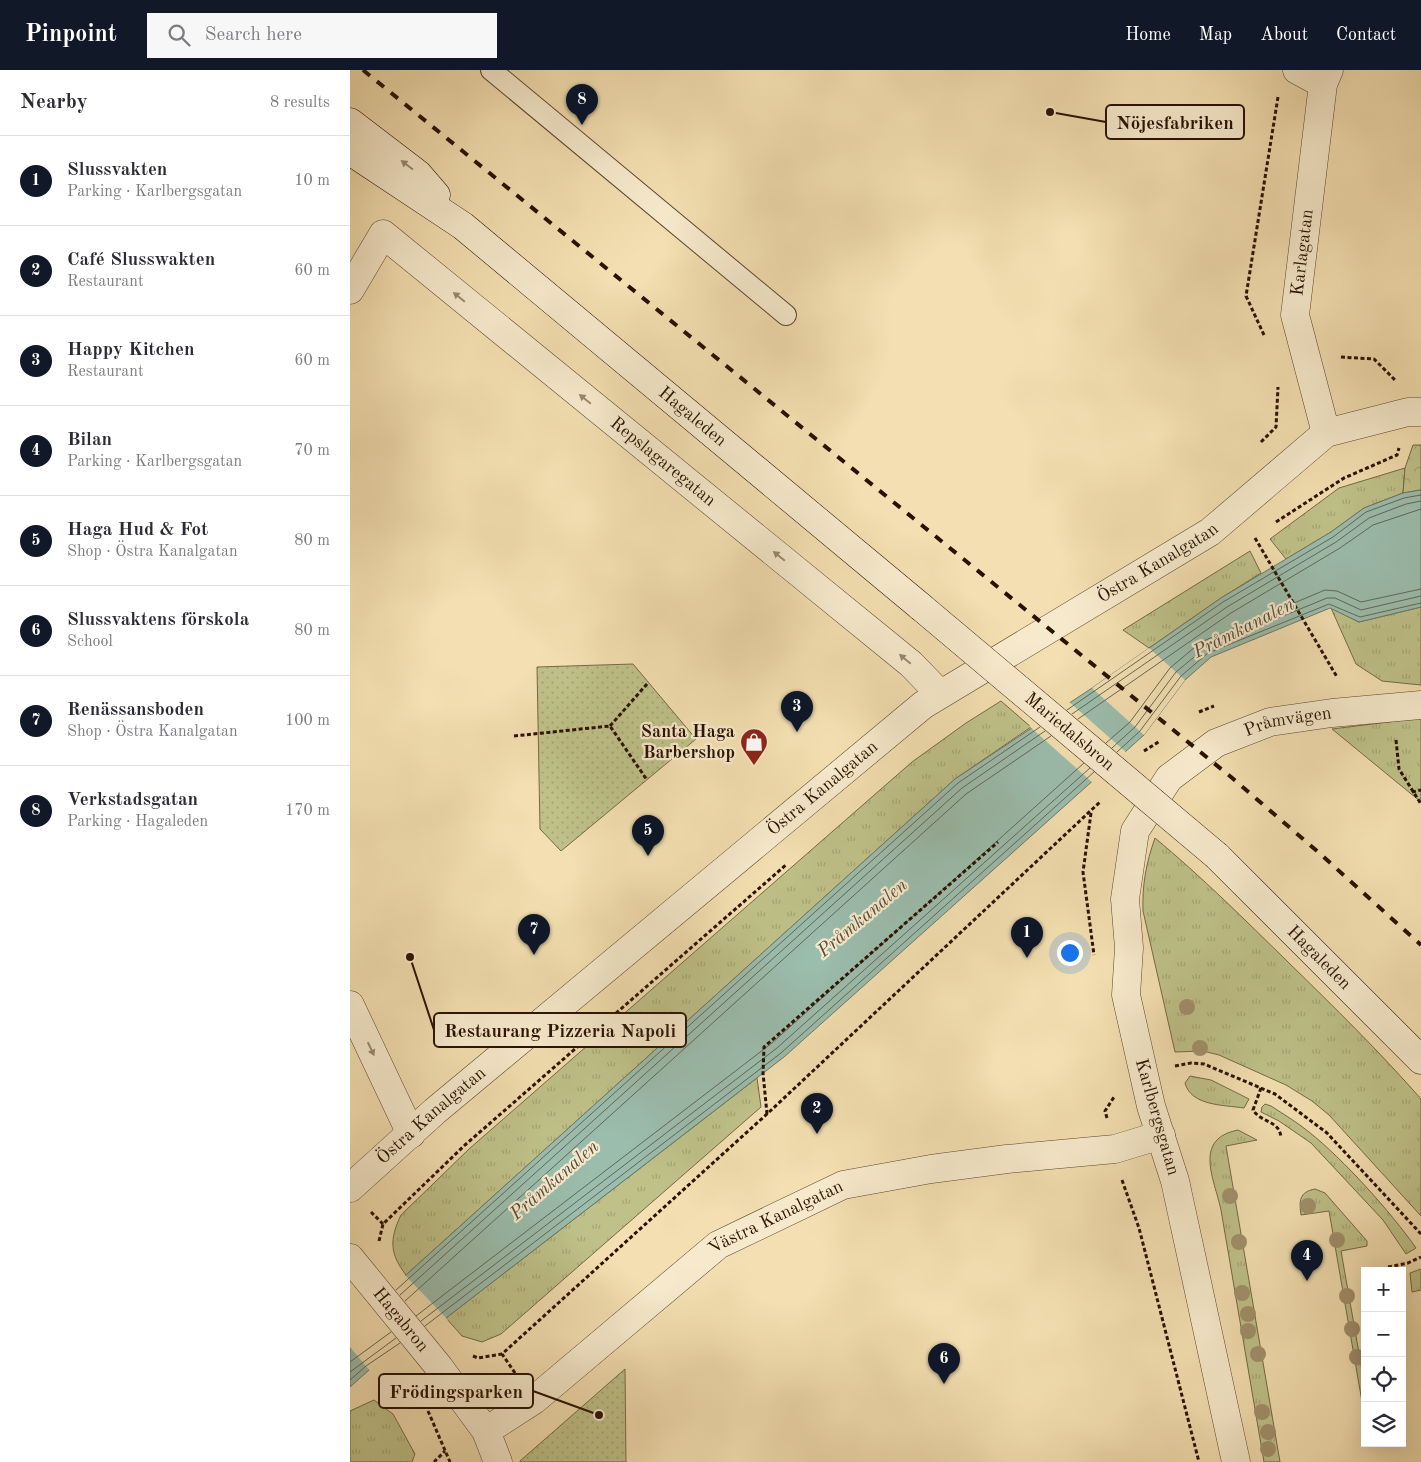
<!DOCTYPE html>
<meta charset="utf-8">
<style>
:root{--surface:#fff;--page:#f7f7f7;--text:#2b2b33;--muted:#7c7c81;--line:#e1e1e2;--accent:#111827}
body{margin:0;font-family:"Old Standard TT",serif;background:var(--page);color:var(--text)}
.controls{position:absolute;right:15px;bottom:15px;display:grid;overflow:hidden;border-radius:0px;box-shadow:0 5px 20px #0002}
.controls button{width:45px;height:45px;display:grid;place-items:center;padding:0;border:0;border-bottom:1px solid var(--line);background:var(--surface);color:var(--text);font:25px sans-serif}
.you{position:absolute;left:719px;top:882px;width:18px;height:18px;margin:-12px;border:4px solid #fff;border-radius:50%;background:#1a73e8;box-shadow:0 0 0 8px #1a73e833}
.badge{display:grid;place-items:center;width:32px;height:32px;border-radius:50%;background:var(--accent);color:#fff;font-size:16px;font-weight:700}
.pin{position:absolute;translate:-50% -41px;filter:drop-shadow(0 1px 2px #0008)}
.pin::after{content:'';position:absolute;top:26px;width:18px;height:15px;background:inherit;clip-path:polygon(0 0,100% 0,50% 100%)}
.list{margin:0;padding:0;list-style:none}
h2{display:flex;justify-content:space-between;align-items:center;height:65px;margin:0;padding:0 20px;font-size:21px}
h2 small{font-size:16px;font-weight:400;color:var(--muted)}
.list li{display:grid;grid-template-columns:32px 1fr auto;gap:15px;align-items:center;box-sizing:border-box;height:90px;padding:0 20px;border-top:1px solid var(--line)}
.list b{display:block;font-size:19px;white-space:nowrap}
.list p{margin:0;font-size:16px;white-space:nowrap;color:var(--muted)}
.list em{font-size:16px;font-style:normal;color:var(--muted)}
.icon{flex:none;width:28px;height:28px;fill:none;stroke:currentColor;stroke-width:2;stroke-linecap:round;stroke-linejoin:round}
.map{position:relative;flex:none;width:1071px;height:1392px;overflow:hidden}
header{display:flex;align-items:center;gap:30px;box-sizing:border-box;height:70px;padding:0 25px;background:var(--accent);color:#fff}
header strong{font-size:24px}
nav{display:flex;gap:28px;margin-inline-start:auto;font-size:18px}
.search{width:350px;height:45px;background:var(--page);display:flex;align-items:center;gap:12px;box-sizing:border-box;padding:0 18px;border-radius:0px;color:var(--muted);font-size:19px}
main{display:flex}
aside{flex:1;background:var(--surface)}
.map>svg:first-child{display:block}
.grass{fill:url(#grass-tufts);stroke:#746945}
.forest{fill:url(#forest-crowns);stroke:#746945}
.park{fill:url(#park-dots);stroke:#746945}
.water{fill:#9bbdad;stroke:#6d7868}
.pier{fill:#f3dfb1}
.lines{fill:none;stroke-linecap:round;stroke-linejoin:round}
.shore{stroke:#626757;stroke-width:1}
.lane-casing{stroke:#5c442d;stroke-width:22}
.street-casing{stroke:#5c442d;stroke-width:29}
.secondary-casing{stroke:#291101;stroke-width:29}
.path{stroke:#291101;stroke-width:3;stroke-dasharray:4 2.5;stroke-linecap:butt}
.lane{stroke:#f7eacc;stroke-width:20}
.street{stroke:#f7eacc;stroke-width:28}
.secondary{stroke:#f7eacc;stroke-width:28}
.rail{stroke:#291101;stroke-width:4;stroke-dasharray:9 9;stroke-linecap:butt}
.secondary-bridge-casing{stroke:#291101;stroke-width:29;stroke-linecap:butt}
.secondary-bridge{stroke:#f7eacc;stroke-width:28}
.tree{fill:#a1906b}
.oneway{fill:#9a8871}
.labels{text-anchor:middle;dominant-baseline:central;stroke-width:4.5;stroke-linejoin:round;paint-order:stroke}
.street-label{font-size:18px;fill:#291101;stroke:#f7eacc}
.poi-label{font-size:18px;font-weight:bold;fill:#291101;stroke:#f7eacc;text-anchor:end}
.water-label{font-size:19px;font-style:italic;fill:#514d3d;stroke:#f7eacc}
.leader{fill:none;stroke:#291101;stroke-width:2}
.callout-dot{fill:#291101;stroke:#f7eacc;stroke-width:2}
.callout{fill:#f7eacc;stroke:#291101;stroke-width:2}
.callout-label{font-size:19px;text-anchor:middle;font-weight:bold;fill:#291101}
</style>
<header>
<strong>Pinpoint</strong>
<div class="search"><svg class="icon" aria-label="search" viewBox="0 0 24 24"><circle cx="10" cy="10" r="6"/><path d="M15 15l6 6"/></svg>Search here</div>
<nav><a>Home</a><a>Map</a><a>About</a><a>Contact</a></nav>
</header>
<main>
<aside>
<h2>Nearby<small>8 results</small></h2>
<ul class="list">
<li><span class="badge">1</span><div><b>Slussvakten</b><p>Parking · Karlbergsgatan</p></div><em>10 m</em></li>
<li><span class="badge">2</span><div><b>Café Slusswakten</b><p>Restaurant</p></div><em>60 m</em></li>
<li><span class="badge">3</span><div><b>Happy Kitchen</b><p>Restaurant</p></div><em>60 m</em></li>
<li><span class="badge">4</span><div><b>Bilan</b><p>Parking · Karlbergsgatan</p></div><em>70 m</em></li>
<li><span class="badge">5</span><div><b>Haga Hud &amp; Fot</b><p>Shop · Östra Kanalgatan</p></div><em>80 m</em></li>
<li><span class="badge">6</span><div><b>Slussvaktens förskola</b><p>School</p></div><em>80 m</em></li>
<li><span class="badge">7</span><div><b>Renässansboden</b><p>Shop · Östra Kanalgatan</p></div><em>100 m</em></li>
<li><span class="badge">8</span><div><b>Verkstadsgatan</b><p>Parking · Hagaleden</p></div><em>170 m</em></li>
</ul>
</aside>
<div class="map">
<svg width="1071" height="1392" viewBox="0 0 1071 1392">
<defs>
<pattern id="grass-tufts" width="24" height="20" patternUnits="userSpaceOnUse" patternTransform="scale(1.25)"><rect width="24" height="20" fill="#bfc189"/><path d="M3 7l-1-3M5 7V3M7 7l1-3M15 17l-1-3M17 17v-4M19 17l1-3" fill="none" stroke="#a4a574"/></pattern>
<pattern id="forest-crowns" width="20" height="18" patternUnits="userSpaceOnUse" patternTransform="scale(1.25)"><rect width="20" height="18" fill="#bfc189"/><path d="M2 6a3 3 0 1 1 6 0M12 15a3 3 0 1 1 6 0" fill="none" stroke="#a4a574"/></pattern>
<pattern id="park-dots" width="8" height="8" patternUnits="userSpaceOnUse" patternTransform="scale(1.25)"><rect width="8" height="8" fill="#bfc189"/><path d="M2 2h.1M6 6h.1" fill="none" stroke="#a4a574" stroke-width="1.8" stroke-linecap="round"/></pattern>
</defs>
<rect width="100%" height="100%" fill="#f3dfb1"/>
<filter id="stains"><feTurbulence type="fractalNoise" baseFrequency=".004" numOctaves="4"/><feColorMatrix values="0 0 0 0 .2 0 0 0 0 .09 0 0 0 0 .02 0 0 0 .5 -.17"/></filter>
<radialGradient id="worn" r=".72"><stop offset=".6" stop-color="#630" stop-opacity="0"/><stop offset="1" stop-color="#630" stop-opacity=".3"/></radialGradient>
<g class="grass">
<path d="M 1055,398 L 1053,423 L 1014,438 L 981,462 L 936,489 L 920,469 L 989,418 Z"/>
<path d="M 900,481 L 911,503 L 871,528 L 799,578 L 773,560 Z"/>
<path d="M 1071,537 L 1071,615 L 1032,611 L 1006,594 L 981,538 L 1009,552 Z"/>
<path d="M 651,631 L 681,657 L 605,709 L 56,1205 C 40,1184 39,1170 51,1145 L 119,1079 L 562,692 L 616,653 Z"/>
<path d="M 1071,648 L 1071,732 L 982,659 Z"/>
<path d="M 805,768 C 852,807 895,850 938,892 C 984,937 1029,981 1071,1029 L 1071,1146 L 979,1045 L 962,1031 L 936,1015 L 869,985 L 853,981 L 825,982 L 793,841 C 792,816 796,793 805,768 Z"/>
<path d="M 840,1006 L 861,1010 L 899,1029 L 894,1038 C 874,1035 841,1036 835,1013 Z"/>
<path d="M 407,1008 L 411,1037 L 151,1264 L 132,1272 L 112,1266 L 96,1248 Z"/>
<path d="M 915,1034 L 921,1036 C 933,1044 947,1052 959,1062 C 993,1089 1041,1142 1066,1178 L 1056,1184 L 1033,1150 L 961,1073 L 929,1051 L 911,1042 L 912,1037 Z"/>
<path d="M 888,1060 L 907,1070 L 876,1076 L 930,1392 L 914,1392 L 871,1140 C 864,1108 843,1069 888,1060 Z"/>
<path d="M 965,1119 L 975,1123 L 1017,1171 L 1017,1176 L 991,1181 L 1015,1317 L 1015,1349 L 979,1141 L 951,1145 C 949,1131 949,1122 965,1119 Z"/>
<path d="M 1071,1199 L 1071,1220 L 1062,1222 L 1060,1203 Z"/>
<path d="M 24,1330 L 43,1344 L 65,1384 L 62,1392 L 0,1392 L 0,1341 Z"/>
</g>
<path class="forest" d="M 1063,375 L 1071,375 L 1071,420 L 1053,423 L 1055,398 Z"/>
<g class="park">
<path d="M 283,594 L 346,669 L 211,781 L 190,759 L 187,597 Z"/>
<path d="M 275,1299 L 276,1392 L 170,1392 L 170,1391 Z"/>
</g>
<path class="water" d="M 1071,420 L 1071,537 L 1009,552 L 980,538 L 861,587 L 835,610 L 794,665 L 434,987 L 96,1248 L 19,1300 L 0,1317 L 0,1252 L 56,1205 L 605,709 L 742,618 L 871,528 L 981,462 L 1014,438 L 1053,423 Z"/>
<g class="pier">
<path d="M 799,578 L 835,610 L 794,665 L 742,618 Z"/>
<path d="M 718,631 L 777,683 L 743,713 L 679,656 Z"/>
<path d="M 54,1204 L 98,1250 L 21,1302 L 0,1277 L 0,1249 Z"/>
</g>
<g class="lines">
<g class="shore">
<path d="M 717,640 L 873,532 L 983,467 L 1016,442 L 1054,428 L 1071,425"/>
<path d="M 722,644 L 877,537 L 986,472 L 1019,448 L 1056,434 L 1071,431"/>
<path d="M 728,649 L 881,543 L 990,478 L 1023,455 L 1071,439"/>
<path d="M 756,673 L 780,652 L 820,598 L 851,572 L 975,520 L 987,521 L 1011,532 L 1071,519"/>
<path d="M 762,678 L 785,657 L 826,602 L 855,578 L 977,528 L 985,528 L 1011,540 L 1071,526"/>
<path d="M 767,682 L 790,661 L 831,606 L 858,583 L 979,534 L 1010,547 L 1071,533"/>
<path d="M 46,1220 L 608,713 L 690,657"/>
<path d="M 50,1225 L 612,718 L 695,661"/>
<path d="M 55,1231 L 616,724 L 701,666"/>
<path d="M 66,1246 L 422,973 L 734,693"/>
<path d="M 71,1251 L 427,978 L 740,698"/>
<path d="M 75,1256 L 431,983 L 744,702"/>
<path d="M 0,1292 L 41,1262"/>
<path d="M 0,1302 L 46,1268"/>
<path d="M 0,1310 L 16,1296 L 50,1273"/>
</g>
<g class="lane-casing">
<path id="lane" d="M 141,0 L 436,245"/>
</g>
<g class="street-casing">
<g id="street">
<path d="M 947,0 L 973,14"/>
<path id="s1" d="M 0,220 L 33,164 L 561,594 L 590,624"/>
<path id="s2" d="M 976,363 L 945,245 L 973,14 L 979,0"/>
<path d="M 0,935 L 61,1064"/>
<path id="s3" d="M 0,1118 L 85,1041 L 573,635 L 860,462 L 976,363 L 1058,342 L 1071,342"/>
<path id="s4" d="M 0,1188 L 89,1297 L 136,1361 L 148,1392"/>
<path id="s5" d="M 136,1361 L 184,1330 L 368,1175 L 493,1115 L 581,1099 L 657,1089 L 765,1079 L 811,1065"/>
<path id="s6" d="M 886,1392 L 835,1157 L 825,1111 L 801,1036 L 776,925 L 779,878 L 775,829 L 785,761 L 819,708 L 866,673 L 920,652 L 982,643 L 1071,635"/>
</g>
</g>
<g class="secondary-casing">
<g id="secondary">
<path d="M 0,52 L 68,104 L 86,125"/>
<path id="s7" d="M 0,81 L 113,156 L 571,537"/>
<path id="s8" d="M 867,786 L 1071,990"/>
</g>
</g>
<g class="path">
<path d="M 914,265 L 896,226 L 928,27"/>
<path d="M 991,287 L 1024,289 L 1046,311"/>
<path d="M 911,372 L 926,357 L 928,317"/>
<path d="M 926,452 L 994,408 L 1047,385 L 1049,378"/>
<path d="M 905,468 L 987,607"/>
<path d="M 849,642 L 864,636"/>
<path d="M 260,656 L 297,614"/>
<path d="M 164,666 L 260,656 L 297,710"/>
<path d="M 1046,670 L 1049,699 L 1071,734"/>
<path d="M 794,681 L 810,671"/>
<path d="M 1062,722 L 1071,720"/>
<path d="M 741,743 L 733,802 L 744,885"/>
<path d="M 825,996 L 841,993 L 854,994 L 925,1024 L 977,1063 L 1071,1164"/>
<path d="M 911,1018 L 903,1040 C 911,1053 930,1050 931,1068"/>
<path d="M 417,1044 L 413,1003 L 414,977 L 648,772"/>
<path d="M 757,1048 L 755,1041 L 764,1027"/>
<path d="M 772,1110 L 789,1158 L 849,1392"/>
<path d="M 21,1142 L 33,1154"/>
<path d="M 29,1171 L 33,1154 L 115,1075 L 437,794"/>
<path d="M 1038,1197 L 1058,1193 L 1071,1187"/>
<path d="M 123,1286 L 128,1288 L 152,1284"/>
<path d="M 165,1303 L 152,1284 L 417,1044 L 751,731"/>
<path d="M 78,1341 L 100,1392"/>
<path d="M 84,1392 L 95,1381"/>
</g>
<use href="#lane" class="lane"/>
<use href="#street" class="street"/>
<use href="#secondary" class="secondary"/>
<path class="rail" d="M 13,0 L 881,707 L 967,781 L 1071,875"/>
<g class="secondary-bridge-casing">
<g id="secondary-bridge">
<path id="s9" d="M 571,537 L 867,786"/>
</g>
</g>
<use href="#secondary-bridge" class="secondary-bridge"/>
</g>
<g class="tree">
<circle cx="837" cy="937" r="8"/>
<circle cx="850" cy="978" r="8"/>
<circle cx="880" cy="1126" r="8"/>
<circle cx="958" cy="1136" r="8"/>
<circle cx="987" cy="1170" r="8"/>
<circle cx="889" cy="1172" r="8"/>
<circle cx="892" cy="1223" r="8"/>
<circle cx="997" cy="1226" r="8"/>
<circle cx="898" cy="1244" r="8"/>
<circle cx="1002" cy="1259" r="8"/>
<circle cx="898" cy="1261" r="8"/>
<circle cx="908" cy="1284" r="8"/>
<circle cx="1007" cy="1287" r="8"/>
<circle cx="912" cy="1342" r="8"/>
<circle cx="918" cy="1362" r="8"/>
<circle cx="918" cy="1379" r="8"/>
</g>
<defs><path id="oneway-solid" d="M-6-.8H1V-3.2L6.5 0L1 3.2V.8H-6Z" transform="scale(1.25)"/></defs>
<g class="oneway">
<use href="#oneway-solid" transform="translate(57 95) rotate(-143)"/>
<use href="#oneway-solid" transform="translate(109 227) rotate(-141)"/>
<use href="#oneway-solid" transform="translate(235 329) rotate(-141)"/>
<use href="#oneway-solid" transform="translate(429 486) rotate(-141)"/>
<use href="#oneway-solid" transform="translate(555 589) rotate(-140)"/>
<use href="#oneway-solid" transform="translate(21 979) rotate(65)"/>
</g>
<defs>
<g id="shop-pin" transform="scale(1.4375)"><path d="M0 17L-7.5 6A9.5 9.5 0 1 1 7.5 6Z" fill="#8f2418" stroke="#f7eacc"/><path d="M-5-2.5h2.3a2.7 3.5 0 0 1 5.4 0H5L5.5 6h-11ZM-1.5-2.5h3a1.5 2.3 0 0 0-3 0Z" fill="#fff"/></g>
</defs>
<g fill-rule="evenodd">
<use href="#shop-pin" x="404" y="672"/>
</g>
<g class="labels">
<g class="street-label">
<text stroke="none"><textPath href="#s2" startOffset="185">Karlagatan</textPath></text>
<text stroke="none"><textPath href="#s7" startOffset="434">Hagaleden</textPath></text>
<text stroke="none"><textPath href="#s1" startOffset="426">Repslagaregatan</textPath></text>
<text stroke="none"><textPath href="#s3" startOffset="1024">Östra Kanalgatan</textPath></text>
<text stroke="none"><textPath href="#s6" startOffset="842">Pråmvägen</textPath></text>
<text stroke="none"><textPath href="#s9" startOffset="194">Mariedalsbron</textPath></text>
<text stroke="none"><textPath href="#s3" startOffset="619">Östra Kanalgatan</textPath></text>
<text stroke="none"><textPath href="#s8" startOffset="144">Hagaleden</textPath></text>
<text stroke="none"><textPath href="#s3" startOffset="109">Östra Kanalgatan</textPath></text>
<text transform="translate(807 1047) rotate(74)">Karlbergsgatan</text>
<text stroke="none"><textPath href="#s5" startOffset="362">Västra Kanalgatan</textPath></text>
<text stroke="none"><textPath href="#s4" startOffset="80">Hagabron</textPath></text>
</g>
<g class="poi-label">
<text x="385" y="662">Santa Haga<tspan x="385" dy="21">Barbershop</tspan></text>
</g>
<g class="water-label">
<text transform="translate(894 559) rotate(-27)">Pråmkanalen</text>
<text transform="translate(513 849) rotate(-40)">Pråmkanalen</text>
<text transform="translate(205 1111) rotate(-41)">Pråmkanalen</text>
</g>
</g>
<path class="leader" d="M700 42L756 52M60 887L84 960M249 1345L183 1321"/>
<g class="callout-dot">
<circle cx="700" cy="42" r="5"/>
<circle cx="60" cy="887" r="5"/>
<circle cx="249" cy="1345" r="5"/>
</g>
<g class="callout">
<rect x="756" y="35" width="138" height="34" rx="5"/>
<rect x="84" y="943" width="252" height="34" rx="5"/>
<rect x="29" y="1304" width="154" height="34" rx="5"/>
</g>
<g class="callout-label">
<text x="825" y="59">Nöjesfabriken</text>
<text x="210" y="967">Restaurang Pizzeria Napoli</text>
<text x="106" y="1328">Frödingsparken</text>
</g>
<rect width="100%" height="100%" filter="url(#stains)"/>
<rect width="100%" height="100%" fill="url(#worn)"/>
</svg>
<div class="controls">
<button>+</button>
<button>−</button>
<button><svg class="icon" aria-label="locate" viewBox="0 0 24 24"><circle cx="12" cy="12" r="6"/><path d="M12 2v4M12 18v4M2 12h4M18 12h4"/></svg></button>
<button><svg class="icon" aria-label="layers" viewBox="0 0 24 24"><path d="M12 4l9 5-9 5-9-5zM3 14l9 5 9-5"/></svg></button>
</div>
<div class="you"></div>
<div class="pin badge" style="left:677px;top:888px">1</div>
<div class="pin badge" style="left:467px;top:1064px">2</div>
<div class="pin badge" style="left:447px;top:662px">3</div>
<div class="pin badge" style="left:957px;top:1211px">4</div>
<div class="pin badge" style="left:298px;top:786px">5</div>
<div class="pin badge" style="left:594px;top:1314px">6</div>
<div class="pin badge" style="left:184px;top:885px">7</div>
<div class="pin badge" style="left:232px;top:55px">8</div>
</div>
</main>
